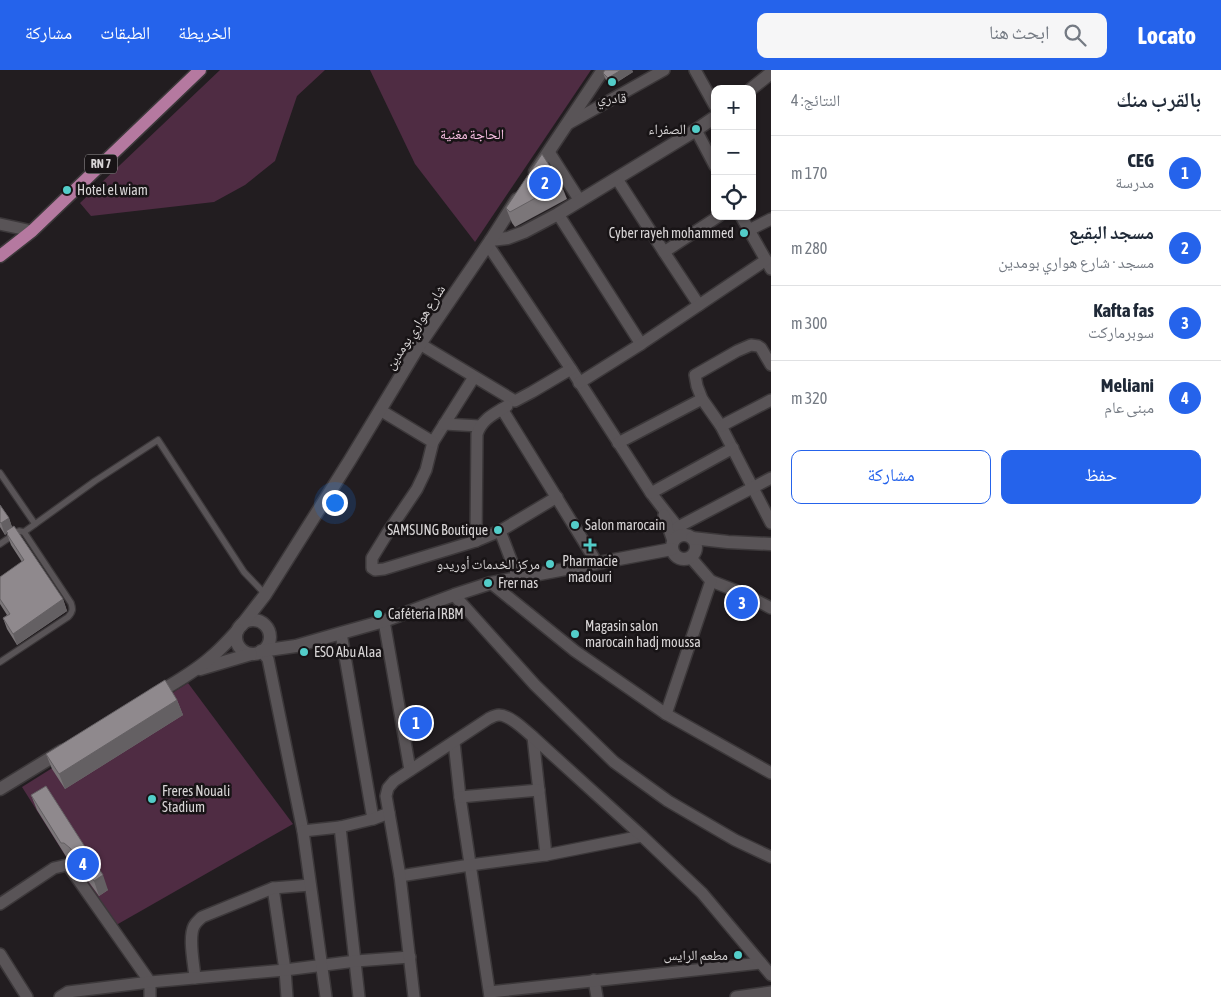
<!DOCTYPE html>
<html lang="ar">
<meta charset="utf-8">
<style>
:root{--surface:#fff;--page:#f6f6f7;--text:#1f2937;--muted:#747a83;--line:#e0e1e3;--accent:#2563eb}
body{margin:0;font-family:"Asap Condensed","Noto Naskh Arabic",sans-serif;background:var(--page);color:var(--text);direction:rtl}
.controls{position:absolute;right:15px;top:15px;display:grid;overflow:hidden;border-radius:10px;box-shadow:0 1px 4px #0004}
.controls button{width:45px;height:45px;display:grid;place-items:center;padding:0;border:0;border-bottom:1px solid var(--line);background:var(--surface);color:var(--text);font:25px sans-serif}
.you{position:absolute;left:334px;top:432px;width:18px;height:18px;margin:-12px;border:4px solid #fff;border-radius:50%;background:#1a73e8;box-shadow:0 0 0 8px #1a73e833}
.badge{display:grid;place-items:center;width:32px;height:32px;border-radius:50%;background:var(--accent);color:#fff;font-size:16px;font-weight:700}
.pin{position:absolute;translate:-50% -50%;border:2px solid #fff;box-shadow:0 1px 5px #0006}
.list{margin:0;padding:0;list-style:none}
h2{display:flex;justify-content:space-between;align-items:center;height:65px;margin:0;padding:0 20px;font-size:21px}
h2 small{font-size:16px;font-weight:400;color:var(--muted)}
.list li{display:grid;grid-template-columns:32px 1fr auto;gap:15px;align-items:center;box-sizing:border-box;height:75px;padding:0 20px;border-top:1px solid var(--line)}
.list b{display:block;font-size:19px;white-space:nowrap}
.list p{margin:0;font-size:16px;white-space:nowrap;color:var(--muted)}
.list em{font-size:16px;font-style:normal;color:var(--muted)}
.actions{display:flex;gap:10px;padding:15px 20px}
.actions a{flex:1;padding:11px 0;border:1px solid var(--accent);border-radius:10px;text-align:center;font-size:18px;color:var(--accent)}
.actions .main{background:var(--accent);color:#fff}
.icon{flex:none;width:28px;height:28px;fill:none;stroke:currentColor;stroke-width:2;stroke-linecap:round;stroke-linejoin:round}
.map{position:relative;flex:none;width:771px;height:927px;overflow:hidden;direction:ltr}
header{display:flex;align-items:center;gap:30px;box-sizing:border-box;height:70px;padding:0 25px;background:var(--accent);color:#fff}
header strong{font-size:24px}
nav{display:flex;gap:28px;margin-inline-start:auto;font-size:18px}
.search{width:350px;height:45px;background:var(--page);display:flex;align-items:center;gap:12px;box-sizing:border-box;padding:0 18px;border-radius:10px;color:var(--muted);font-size:19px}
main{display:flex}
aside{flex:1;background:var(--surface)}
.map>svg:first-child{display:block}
.green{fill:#4f2c43}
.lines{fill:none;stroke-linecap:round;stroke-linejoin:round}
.service-casing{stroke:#3c383a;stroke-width:8}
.minor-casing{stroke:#3c383a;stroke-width:14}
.tertiary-casing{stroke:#3c383a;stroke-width:15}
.primary-casing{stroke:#3c383a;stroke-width:15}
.service{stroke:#595457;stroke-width:5.5}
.minor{stroke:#595457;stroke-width:11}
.tertiary{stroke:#595457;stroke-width:12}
.primary{stroke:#b579a0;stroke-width:12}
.wall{fill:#7b7679}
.shaded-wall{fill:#646063}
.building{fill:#8f898d;stroke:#646063}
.poi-dot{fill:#53cdc9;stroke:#181416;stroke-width:2}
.labels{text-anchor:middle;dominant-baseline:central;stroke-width:5;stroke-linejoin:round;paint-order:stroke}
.shield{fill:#181416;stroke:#9e9b9c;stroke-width:1}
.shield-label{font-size:12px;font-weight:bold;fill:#d8d5d6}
.poi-label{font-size:14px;fill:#d8d5d6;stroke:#181416;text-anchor:start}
.park-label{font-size:14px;fill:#fbc1e5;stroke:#181416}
.street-label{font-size:14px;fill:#d8d5d6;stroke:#181416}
</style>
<header>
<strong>Locato</strong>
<div class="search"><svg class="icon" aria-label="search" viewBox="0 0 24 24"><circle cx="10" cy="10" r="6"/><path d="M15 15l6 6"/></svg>ابحث هنا</div>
<nav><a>الخريطة</a><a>الطبقات</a><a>مشاركة</a></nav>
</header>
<main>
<aside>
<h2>بالقرب منك<small>النتائج: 4</small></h2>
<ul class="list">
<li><span class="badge">1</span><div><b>CEG</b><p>مدرسة</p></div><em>170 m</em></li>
<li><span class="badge">2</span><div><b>مسجد البقيع</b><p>مسجد · شارع هواري بومدين</p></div><em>280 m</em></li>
<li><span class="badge">3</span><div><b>Kafta fas</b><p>سوبرماركت</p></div><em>300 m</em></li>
<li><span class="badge">4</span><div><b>Meliani</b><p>مبنى عام</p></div><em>320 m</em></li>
</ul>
<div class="actions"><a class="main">حفظ</a><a>مشاركة</a></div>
</aside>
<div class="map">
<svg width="771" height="927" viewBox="0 0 771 927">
<rect width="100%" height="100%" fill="#221d20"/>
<g class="green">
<path d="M 220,0 L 325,0 L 297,26 L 275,91 L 245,115 L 214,132 L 91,146 L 80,133 Z"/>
<path d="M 370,0 L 591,0 L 475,172 L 415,94 Z"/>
<path d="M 188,613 L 293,754 L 111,858 L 22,717 Z"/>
</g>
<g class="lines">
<g class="service-casing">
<g id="service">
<path d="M 0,403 L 35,454"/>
<path d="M 0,474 L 19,461 L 24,462 L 95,411 L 158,370 L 244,502 L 265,524"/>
<path d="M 0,592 L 68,547 C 73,542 73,539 71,533 L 24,462"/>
</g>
</g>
<g class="minor-casing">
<g id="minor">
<path d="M 695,0 L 715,36"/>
<path d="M 566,55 L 664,0"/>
<path d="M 696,60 L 715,96"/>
<path d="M 549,82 L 580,131"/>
<path d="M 617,109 L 664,182 L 699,235"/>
<path d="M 558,144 L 641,274"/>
<path d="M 741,146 L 771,199"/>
<path d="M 0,154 L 32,161"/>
<path d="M 749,160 L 771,149"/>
<path d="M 488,175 L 571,299 L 651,423 L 661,436 L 684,465"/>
<path d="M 664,182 L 719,146"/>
<path d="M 420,274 L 515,331 L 532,322 L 571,299"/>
<path d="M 771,295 L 761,278 L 758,276 L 751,275 L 737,281 L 695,305 L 697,316 L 702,329 L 721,356 L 771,453"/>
<path d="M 474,307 L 433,372 L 426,400 L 417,419 L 388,462 L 372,488 L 372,498 L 375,500 L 384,499 L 476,471 L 500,461 L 557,427"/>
<path d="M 579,313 L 641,274 L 766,190"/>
<path d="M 502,339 L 597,493"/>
<path d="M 380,340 L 433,372"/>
<path d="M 444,354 L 480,356"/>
<path d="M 721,356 L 771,330"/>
<path d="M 618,373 L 702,329"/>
<path d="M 651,423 L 733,378"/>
<path d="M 664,445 L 673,471"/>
<path d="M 678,457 L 771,408"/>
<path d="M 500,461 L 518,508"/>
<path d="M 476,471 L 477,364 C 482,349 494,344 507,336"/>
<path d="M 691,488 L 711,511 L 742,523 L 771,538"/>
<path d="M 491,513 L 575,581 L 666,644 L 771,703"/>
<path d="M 454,525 L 535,615 L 614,692 L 668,731 L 735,770 L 771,787"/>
<path d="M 384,551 L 410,700"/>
<path d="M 341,563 L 373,749"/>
<path d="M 261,581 L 268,589 L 303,761"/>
<path d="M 666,644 L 711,511"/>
<path d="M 533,667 L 546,785"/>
<path d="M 454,672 L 460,727 L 490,927"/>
<path d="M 460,727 L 539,720"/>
<path d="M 340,757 L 359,927"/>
<path d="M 400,806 L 470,795 L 546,785 L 642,766"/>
<path d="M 273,818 L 285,900 L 287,927"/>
<path d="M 0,834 L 54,798 L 67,795 L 70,798 L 150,912 L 150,927"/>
<path d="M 0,884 L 27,927"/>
<path d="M 195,908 C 194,894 188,868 194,856 C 196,852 199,850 202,847 L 273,818 L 310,815"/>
<path d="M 594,910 L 597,927"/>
<path d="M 490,922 L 761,893"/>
<path d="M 60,927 L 68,922 L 150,912 L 285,900 L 356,891 L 410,887"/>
<path d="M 326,927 L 303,761 L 340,757 L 373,749 L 389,743"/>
<path d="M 414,927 L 400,806 L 386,726 L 388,718 L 394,711 L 488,649 C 492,647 495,645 499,645 C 510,645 525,660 533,667 L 642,766 L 702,823 L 771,905"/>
<path d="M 736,927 L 771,922"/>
</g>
</g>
<g class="tertiary-casing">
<g id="tertiary">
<path d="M 751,19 L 771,3"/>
<path d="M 535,102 L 603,0"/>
<path d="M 491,170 L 508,168 L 524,162 L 558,144 L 696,60 L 715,47"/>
<circle cx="684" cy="477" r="12"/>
<path d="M 692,468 L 728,472 L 771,474"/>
<circle cx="253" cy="567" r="17"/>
<path d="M 241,556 L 265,525 L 350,390 L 420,274 L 491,170 L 517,129"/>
<path d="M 261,581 L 296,576 L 341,563 L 384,551 L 454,525 L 491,513 L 672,479"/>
<path d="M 200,599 L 251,584"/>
<path d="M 154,625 C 173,614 193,603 210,588 C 220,580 229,570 238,560"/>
<path d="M 0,719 L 62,681"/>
</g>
</g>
<g class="primary-casing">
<path id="primary" d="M 0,186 L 32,161 L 200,0"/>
</g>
<use href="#service" class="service"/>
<use href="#minor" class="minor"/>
<use href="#tertiary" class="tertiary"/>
<use href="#primary" class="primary"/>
</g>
<g class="wall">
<path d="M 605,0 L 632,0 L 633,2 L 611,16 L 606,10 L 603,3 Z"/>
<path d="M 561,114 L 567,129 L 515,157 L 512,153 L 506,138 Z"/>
<path d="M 0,435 L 9,448 L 12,457 L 63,529 L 67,541 L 17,575 L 7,559 L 3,548 L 7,545 L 0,534 L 0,507 L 22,492 L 11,475 L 7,464 L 7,463 L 5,465 L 0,457 Z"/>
<path d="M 177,630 L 183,645 L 65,719 L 52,699 L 46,684 Z"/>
<path d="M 31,725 L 108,820 L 99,826 L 75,793 L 70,788 L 67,788 L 37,740 Z"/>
</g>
<g class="shaded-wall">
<path d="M 621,0 L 632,0 L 633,2 L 611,16 L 608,8 Z"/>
<path d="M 9,448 L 13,460 L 6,461 L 7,463 L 5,465 L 1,453 Z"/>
<path d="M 63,529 L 67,541 L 17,575 L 13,564 Z"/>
<path d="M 177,630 L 183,645 L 65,719 L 59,704 Z"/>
<path d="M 103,805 L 108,820 L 99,826 L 94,811 Z"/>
</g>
<g class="building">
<path d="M 605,0 L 621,0 L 608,8 L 603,3 Z"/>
<path d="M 542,84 L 561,114 L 510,142 L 506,138 Z"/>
<path d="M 0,435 L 9,448 L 1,453 L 0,452 Z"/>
<path d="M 14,456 L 63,529 L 13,564 L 3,548 L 10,544 L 0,529 L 0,507 L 24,490 L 7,464 L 8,463 L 6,461 Z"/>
<path d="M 165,610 L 177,630 L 59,704 L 46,684 Z"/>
<path d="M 46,716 L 103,805 L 94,811 L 70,778 L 64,773 L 61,773 L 31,725 Z"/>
</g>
<g class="poi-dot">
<circle cx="612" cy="12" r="5"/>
<circle cx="696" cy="59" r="5"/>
<circle cx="67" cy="120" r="5"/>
<circle cx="744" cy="163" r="5"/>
<circle cx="575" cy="455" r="5"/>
<circle cx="498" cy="460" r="5"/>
<path d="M587.5 467.5h5v5h5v5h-5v5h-5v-5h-5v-5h5z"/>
<circle cx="550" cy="494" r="5"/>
<circle cx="488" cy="513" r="5"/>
<circle cx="378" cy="544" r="5"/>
<circle cx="575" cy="564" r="5"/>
<circle cx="304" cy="582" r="5"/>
<circle cx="152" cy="729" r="5"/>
<circle cx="738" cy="885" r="5"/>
</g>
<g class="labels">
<rect class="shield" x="85" y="84.5" width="32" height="19" rx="4"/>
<g class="shield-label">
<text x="101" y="94">RN 7</text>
</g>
<g class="poi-label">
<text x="612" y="28" text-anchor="middle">قادري</text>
<text x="686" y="59" text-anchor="end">الصفراء</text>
<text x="77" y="120">Hotel el wiam</text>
<text x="734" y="163" text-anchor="end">Cyber rayeh mohammed</text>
<text x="585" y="455">Salon marocain</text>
<text x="488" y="460" text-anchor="end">SAMSUNG Boutique</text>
<text x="590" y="491" text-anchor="middle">Pharmacie<tspan x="590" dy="16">madouri</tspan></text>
<text x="540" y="494" text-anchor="end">مركز الخدمات أوريدو</text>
<text x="498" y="513">Frer nas</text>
<text x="388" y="544">Caféteria IRBM</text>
<text x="585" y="556">Magasin salon<tspan x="585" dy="16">marocain hadj moussa</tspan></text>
<text x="314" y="582">ESO Abu Alaa</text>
<text x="162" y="721">Freres Nouali<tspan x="162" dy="16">Stadium</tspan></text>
<text x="728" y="885" text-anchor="end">مطعم الرايس</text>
</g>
<g class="park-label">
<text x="472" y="64">الحاجة مغنية</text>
</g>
<g class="street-label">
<text transform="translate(415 257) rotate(-57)">شارع هواري بومدين</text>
</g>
</g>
</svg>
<div class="controls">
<button>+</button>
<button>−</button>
<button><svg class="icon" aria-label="locate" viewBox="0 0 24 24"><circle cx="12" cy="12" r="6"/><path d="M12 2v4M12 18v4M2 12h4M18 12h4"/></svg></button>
</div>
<div class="you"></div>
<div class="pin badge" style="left:416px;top:653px">1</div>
<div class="pin badge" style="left:545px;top:113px">2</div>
<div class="pin badge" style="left:742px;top:533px">3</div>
<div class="pin badge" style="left:83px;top:794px">4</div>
</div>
</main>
